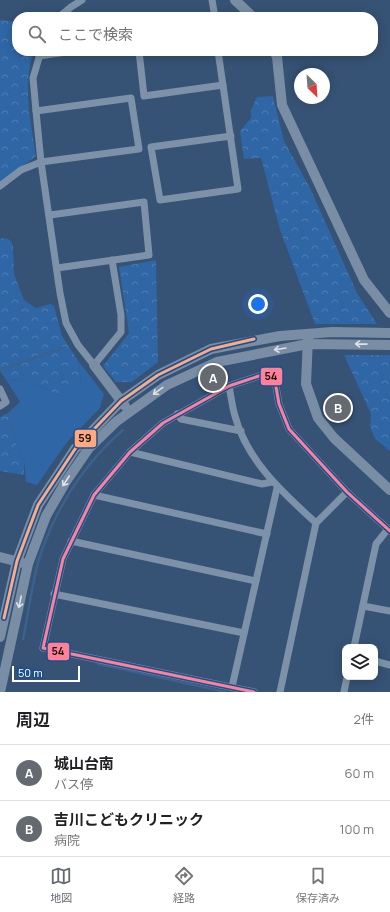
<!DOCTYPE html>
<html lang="ja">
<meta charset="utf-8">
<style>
:root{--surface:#fff;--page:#f6f6f6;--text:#202124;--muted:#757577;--line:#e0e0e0;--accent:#656970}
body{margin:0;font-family:Manrope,"Noto Sans JP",sans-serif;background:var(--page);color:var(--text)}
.controls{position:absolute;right:12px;bottom:12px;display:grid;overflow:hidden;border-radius:8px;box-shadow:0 2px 10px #0003}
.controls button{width:36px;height:36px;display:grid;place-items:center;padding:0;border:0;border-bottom:1px solid var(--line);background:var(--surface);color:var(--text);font:20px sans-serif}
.compass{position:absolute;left:294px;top:68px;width:36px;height:36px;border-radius:50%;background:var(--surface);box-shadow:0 2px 10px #0003;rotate:155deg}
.scale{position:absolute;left:12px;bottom:10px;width:68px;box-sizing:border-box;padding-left:4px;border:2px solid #fff;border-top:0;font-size:11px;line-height:14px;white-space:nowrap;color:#fff;-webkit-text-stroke:3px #1b4f8f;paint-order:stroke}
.you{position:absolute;left:258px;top:304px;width:14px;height:14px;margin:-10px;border:3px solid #fff;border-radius:50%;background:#1a73e8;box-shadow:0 0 0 6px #1a73e833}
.badge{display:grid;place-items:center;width:26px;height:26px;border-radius:50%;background:var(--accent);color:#fff;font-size:13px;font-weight:700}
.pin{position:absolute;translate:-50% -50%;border:2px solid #fff;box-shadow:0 1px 4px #0006}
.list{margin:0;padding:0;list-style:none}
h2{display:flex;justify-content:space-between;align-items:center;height:52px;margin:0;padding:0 16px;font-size:17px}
h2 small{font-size:13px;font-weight:400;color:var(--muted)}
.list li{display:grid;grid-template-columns:26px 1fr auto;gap:12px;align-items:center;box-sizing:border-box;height:56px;padding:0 16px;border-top:1px solid var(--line)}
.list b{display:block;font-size:15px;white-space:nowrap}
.list p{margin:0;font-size:13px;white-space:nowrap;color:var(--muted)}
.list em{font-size:13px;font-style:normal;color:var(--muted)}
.icon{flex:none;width:22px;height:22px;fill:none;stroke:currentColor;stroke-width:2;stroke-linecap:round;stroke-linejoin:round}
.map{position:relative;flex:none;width:390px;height:692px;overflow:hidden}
.search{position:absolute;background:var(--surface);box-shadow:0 2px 10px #0003;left:12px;right:12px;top:12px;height:44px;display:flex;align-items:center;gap:10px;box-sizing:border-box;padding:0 14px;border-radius:16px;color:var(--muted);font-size:15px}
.sheet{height:164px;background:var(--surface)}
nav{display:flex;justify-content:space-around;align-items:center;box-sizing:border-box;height:56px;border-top:1px solid var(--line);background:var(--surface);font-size:11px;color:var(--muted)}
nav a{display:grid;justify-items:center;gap:2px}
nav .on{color:var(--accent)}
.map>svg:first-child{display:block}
.grass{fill:#2f66a5}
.forest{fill:url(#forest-crowns)}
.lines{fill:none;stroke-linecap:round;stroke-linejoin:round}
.stream{stroke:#3b618d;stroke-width:2.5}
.street{stroke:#7d92a8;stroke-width:7}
.secondary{stroke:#798da4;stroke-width:10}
.bus-1-casing{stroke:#1b4f8f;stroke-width:6}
.bus-2-casing{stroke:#1b4f8f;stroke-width:6}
.bus-1{stroke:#ffa980;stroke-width:3}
.bus-2{stroke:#ff8098;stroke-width:3}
.oneway{stroke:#dee2e8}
.line-badge{stroke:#1b4f8f;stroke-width:1.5}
.pale-badge-label{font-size:11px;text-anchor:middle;font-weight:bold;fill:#111}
</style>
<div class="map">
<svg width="390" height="692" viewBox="0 0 390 692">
<defs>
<pattern id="forest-crowns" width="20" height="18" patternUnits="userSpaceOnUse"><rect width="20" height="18" fill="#2f66a5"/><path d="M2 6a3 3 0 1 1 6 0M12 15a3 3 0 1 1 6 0" fill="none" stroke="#4e7db2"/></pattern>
</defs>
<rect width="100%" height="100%" fill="#365274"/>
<path class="grass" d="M 79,362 L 104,394 L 100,408 L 67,442 L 37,485 L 26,482 L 24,461 L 15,441 L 8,413 L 20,402 L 5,378 L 11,381 L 25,379 L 56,394 L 81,386 Z"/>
<g class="forest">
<path d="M 0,20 L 17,22 L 17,51 L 34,51 C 22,83 31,123 36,156 L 0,183 Z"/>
<path d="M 273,96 L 284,141 L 310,188 L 357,293 L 377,324 L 315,324 L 280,230 L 261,158 L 244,159 L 240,131 L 251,118 L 251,110 L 257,97 Z"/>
<path d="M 3,238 L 10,240 L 13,246 L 14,274 L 24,300 L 36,308 L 50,304 L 54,306 L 62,336 L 79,362 L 81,386 L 62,394 L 56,394 L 25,379 L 11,381 L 5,378 L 0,371 L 0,239 Z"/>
<path d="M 156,260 L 158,362 L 132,382 L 116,382 L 103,366 L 129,333 L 119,267 Z"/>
<path d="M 344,355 L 390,355 L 390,451 L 375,439 L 370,427 L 371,414 Z"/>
<path d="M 8,413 L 15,441 L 24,461 L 24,475 L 0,471 L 0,417 Z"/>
</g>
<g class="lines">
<g class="stream">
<path d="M 0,370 L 63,348"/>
<path d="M 23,639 C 29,612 32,579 41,553 C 58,504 85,463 123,430"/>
<path d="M 98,664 L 226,692"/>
</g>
<g class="street">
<path d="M 212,0 L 215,17"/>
<path d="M 59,17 L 71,7 L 82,0"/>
<path d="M 41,51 L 33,78 L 36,111 L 41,162 L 60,293 L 66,323 L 78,345 L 94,365 L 121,332 L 121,315 L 112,260"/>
<path d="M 139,51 L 144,96 L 223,85"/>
<path d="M 218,51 L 238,189 L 160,200 L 151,147 L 231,136"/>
<path d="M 39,56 L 73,51"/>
<path d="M 0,186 L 21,170 L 41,162 L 139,149 L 131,98 L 36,111"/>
<path d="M 50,215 L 144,202 L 149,255 L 57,268"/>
<path d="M 229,386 C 231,396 232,406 235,416 C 247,461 283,493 316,523"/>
<path d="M 0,389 L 6,402 L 0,406"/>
<path d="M 177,414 L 181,419 L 241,431"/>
<path d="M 130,452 L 262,484 L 272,482"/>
<path d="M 94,495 L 267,534"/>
<path d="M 71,541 L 256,581"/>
<path d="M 54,594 L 244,633"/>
<path d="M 363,606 L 390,611"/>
<path d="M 354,647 L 376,544 L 388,529"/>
<path d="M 375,661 L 390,665"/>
<path d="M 232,687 L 277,488"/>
<path d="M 254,692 L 43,648 L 63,559 L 94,495 L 130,452 L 163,423 L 229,386 L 268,373 L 275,381 L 279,404 L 289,429 L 347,492 L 390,531"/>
<path d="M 280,692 L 316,523 L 347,492"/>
<path d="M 344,692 L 347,677"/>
</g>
<g class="secondary">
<path d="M 235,0 L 253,17"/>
<path d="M 274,51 L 277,57 L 282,105 L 364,280 L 390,313"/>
<path d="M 308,338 L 306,384 L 318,418 L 334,438 L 390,490"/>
<path d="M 94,365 L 125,406"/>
<path d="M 0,557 L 23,563"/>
<path d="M 0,637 L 17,561 L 38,505 L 75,449 L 121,401 L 158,375 L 211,349 L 280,336 L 332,332 L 390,333"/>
<path d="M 0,692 L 28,564 L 46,516 L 65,483 L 89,448 L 117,421 L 167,385 L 217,362 L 308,344 L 390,345"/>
</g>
<g class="bus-1-casing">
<path id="bus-1" d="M 4,618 L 17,561 L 38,505 L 75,449 L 121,401 L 158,375 L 211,349 L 254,339"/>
</g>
<g class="bus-2-casing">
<path id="bus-2" d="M 254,692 L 43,648 L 63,559 L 94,495 L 130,452 L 163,423 L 229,386 L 268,373 L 275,381 L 279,404 L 289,429 L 347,492 L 390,531"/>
</g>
<use href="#bus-1" class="bus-1"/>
<use href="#bus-2" class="bus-2"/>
</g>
<defs><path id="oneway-shaft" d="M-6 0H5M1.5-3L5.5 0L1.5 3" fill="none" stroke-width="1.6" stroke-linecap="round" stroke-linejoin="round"/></defs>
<g class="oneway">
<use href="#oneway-shaft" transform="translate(361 344) rotate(-179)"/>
<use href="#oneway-shaft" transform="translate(280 349) rotate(171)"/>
<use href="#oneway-shaft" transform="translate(158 391) rotate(144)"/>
<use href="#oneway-shaft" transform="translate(66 481) rotate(123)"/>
<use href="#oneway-shaft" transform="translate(20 602) rotate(102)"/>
</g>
<g class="line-badge">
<rect x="260" y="367" width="23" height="19" rx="4" fill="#ff8098"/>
<rect x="74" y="429" width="23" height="19" rx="4" fill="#ffa980"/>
<rect x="47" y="642" width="23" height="19" rx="4" fill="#ff8098"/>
</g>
<g class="pale-badge-label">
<text x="271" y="380">54</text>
<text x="85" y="442">59</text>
<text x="58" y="655">54</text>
</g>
</svg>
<div class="controls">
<button><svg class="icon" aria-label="layers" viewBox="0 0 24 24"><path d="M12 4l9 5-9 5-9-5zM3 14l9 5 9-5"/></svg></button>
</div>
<svg class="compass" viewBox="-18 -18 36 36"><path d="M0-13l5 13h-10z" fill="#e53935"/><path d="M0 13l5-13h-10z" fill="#757577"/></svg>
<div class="scale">50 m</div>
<div class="you"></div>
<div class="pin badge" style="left:213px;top:378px">A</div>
<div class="pin badge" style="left:338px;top:408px">B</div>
<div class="search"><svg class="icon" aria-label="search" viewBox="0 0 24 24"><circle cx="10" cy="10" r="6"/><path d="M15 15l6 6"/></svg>ここで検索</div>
</div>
<section class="sheet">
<h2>周辺<small>2件</small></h2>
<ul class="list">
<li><span class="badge">A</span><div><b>城山台南</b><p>バス停</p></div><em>60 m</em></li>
<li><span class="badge">B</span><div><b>吉川こどもクリニック</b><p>病院</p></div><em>100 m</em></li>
</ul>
</section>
<nav>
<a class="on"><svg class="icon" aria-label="map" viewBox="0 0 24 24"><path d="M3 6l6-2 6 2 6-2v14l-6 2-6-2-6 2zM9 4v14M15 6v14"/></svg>地図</a>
<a><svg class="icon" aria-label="directions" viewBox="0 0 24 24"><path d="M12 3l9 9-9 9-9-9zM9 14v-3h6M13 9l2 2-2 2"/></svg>経路</a>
<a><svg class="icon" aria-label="saved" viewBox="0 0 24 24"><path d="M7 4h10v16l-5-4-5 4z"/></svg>保存済み</a>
</nav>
